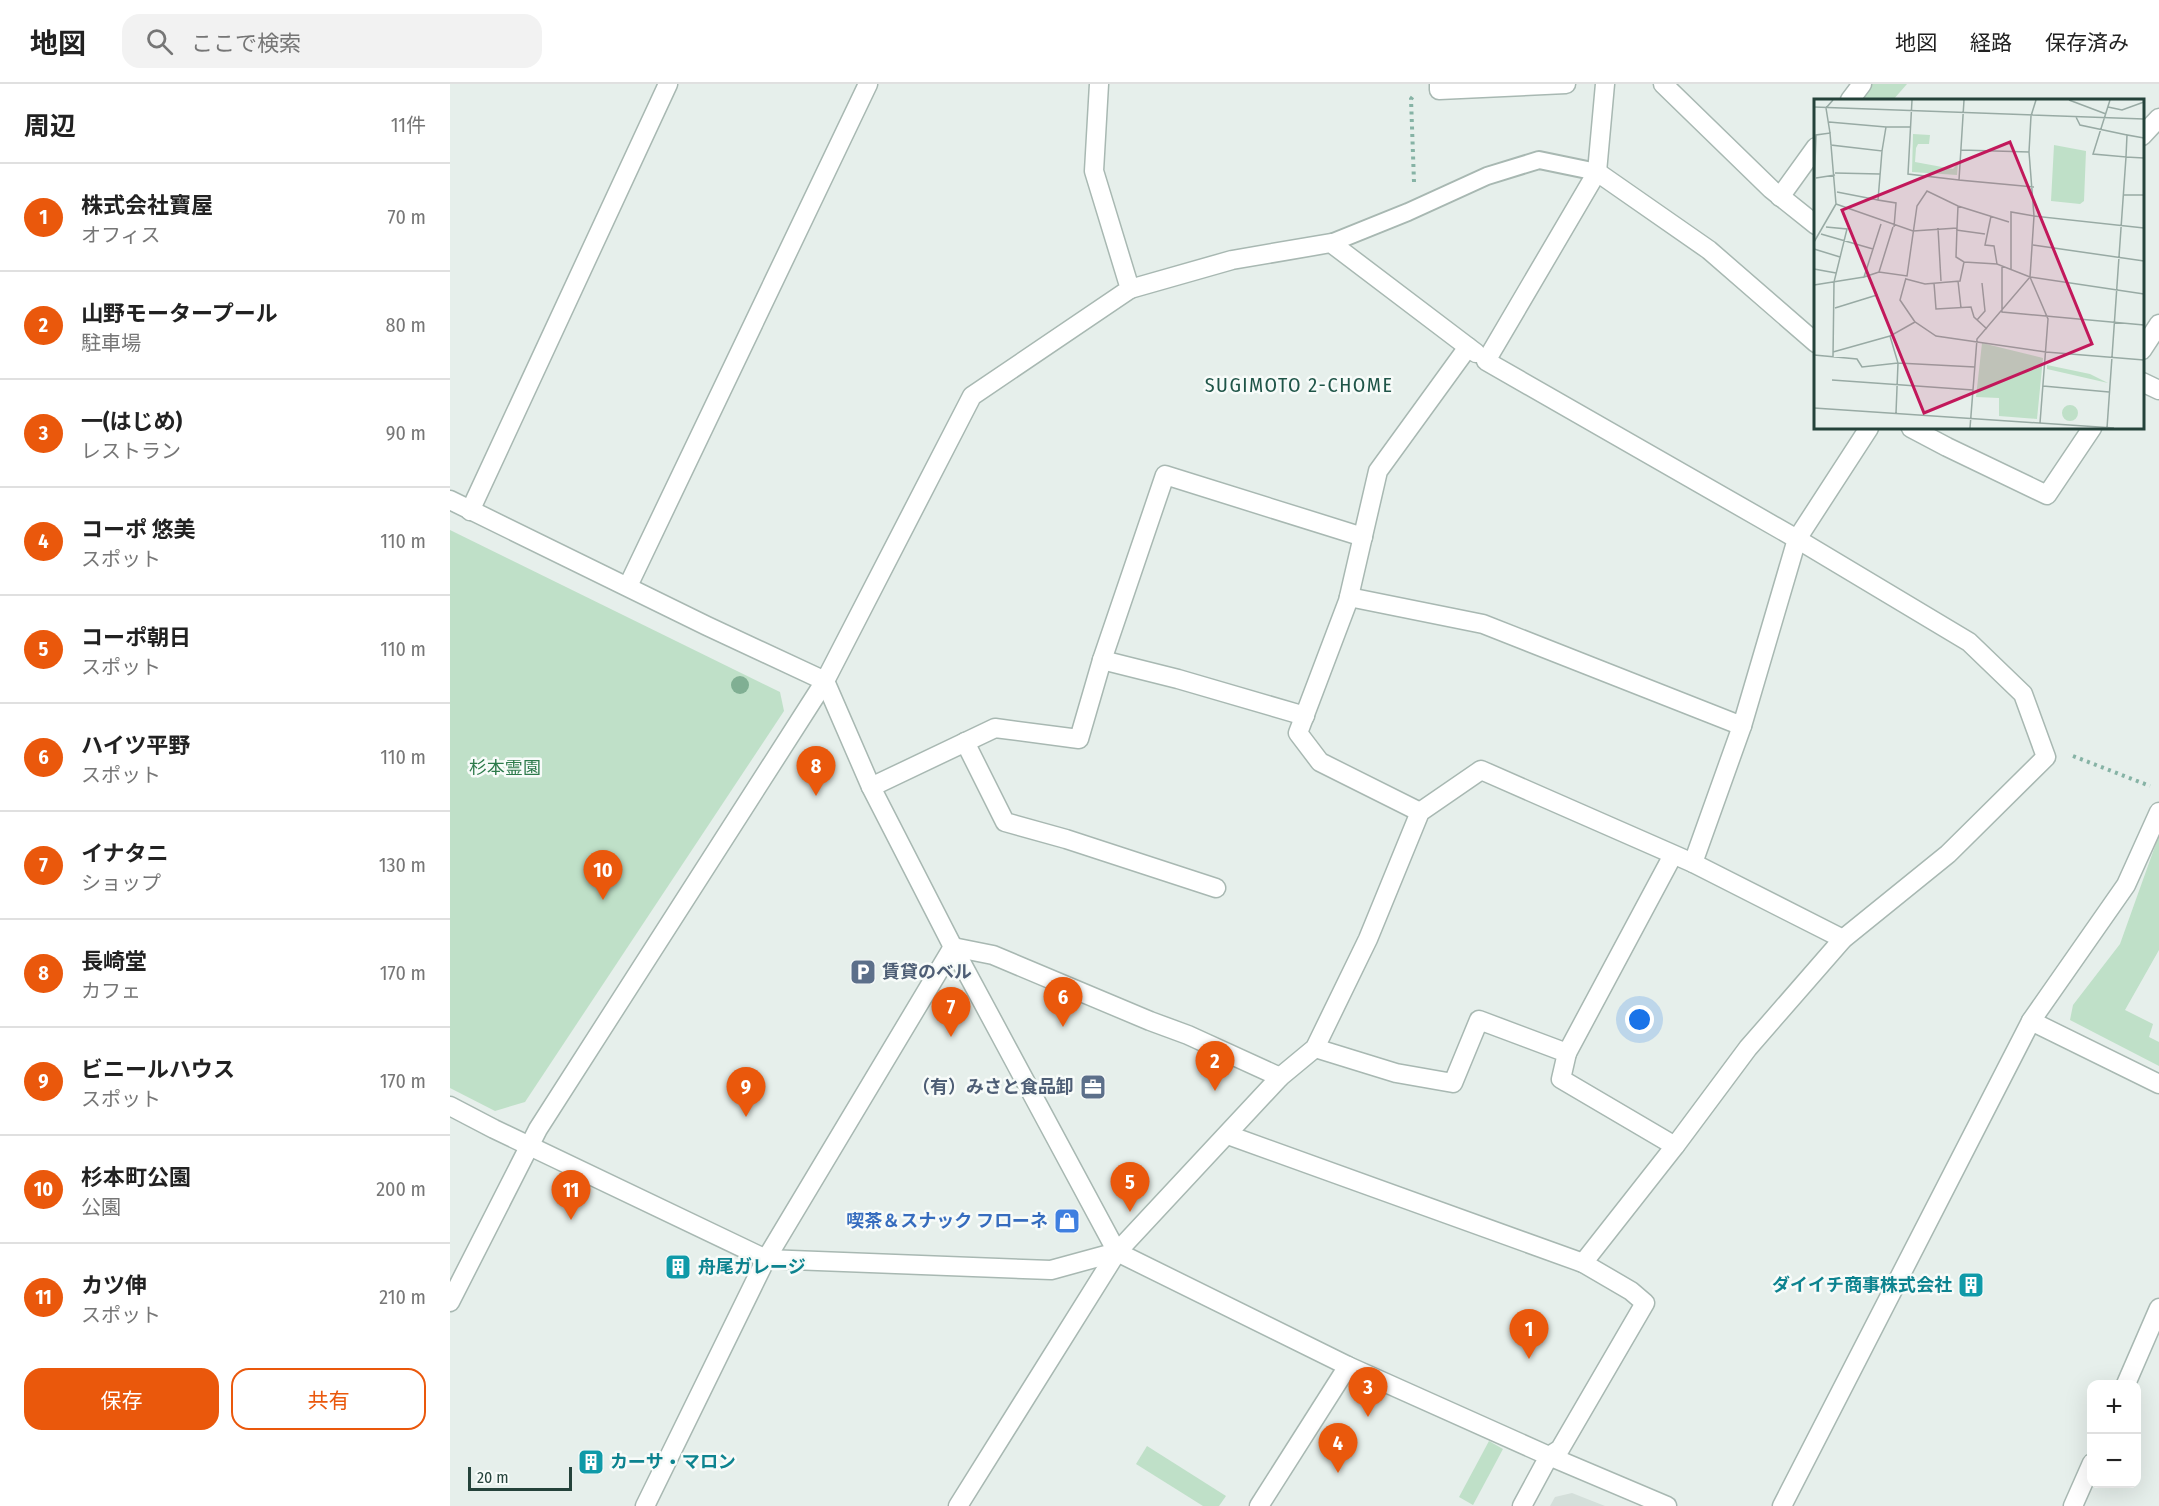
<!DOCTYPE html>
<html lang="ja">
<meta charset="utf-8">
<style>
:root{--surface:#fff;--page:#f2f2f2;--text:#222;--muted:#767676;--line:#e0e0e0;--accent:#ea580c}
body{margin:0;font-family:"Fira Sans Condensed","Noto Sans JP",sans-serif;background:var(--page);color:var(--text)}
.controls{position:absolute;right:18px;bottom:18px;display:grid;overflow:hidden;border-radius:12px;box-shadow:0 6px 24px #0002}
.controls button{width:54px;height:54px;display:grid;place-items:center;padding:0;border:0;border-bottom:2px solid var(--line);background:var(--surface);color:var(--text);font:30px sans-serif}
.scale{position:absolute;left:18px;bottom:15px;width:104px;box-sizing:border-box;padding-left:6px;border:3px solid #24423a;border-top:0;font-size:16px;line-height:21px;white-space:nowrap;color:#24423a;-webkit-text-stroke:4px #f7fbf9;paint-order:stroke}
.you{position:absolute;left:1190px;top:936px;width:21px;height:21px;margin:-15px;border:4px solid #fff;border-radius:50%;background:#1a73e8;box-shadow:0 0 0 9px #1a73e833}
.badge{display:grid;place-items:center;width:39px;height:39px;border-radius:50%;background:var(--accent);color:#fff;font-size:20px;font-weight:700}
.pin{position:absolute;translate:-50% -50px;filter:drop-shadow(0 2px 3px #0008)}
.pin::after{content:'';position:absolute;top:32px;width:21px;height:18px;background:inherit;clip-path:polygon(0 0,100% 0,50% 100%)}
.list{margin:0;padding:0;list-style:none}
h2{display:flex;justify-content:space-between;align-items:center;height:78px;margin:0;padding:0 24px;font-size:26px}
h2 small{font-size:20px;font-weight:400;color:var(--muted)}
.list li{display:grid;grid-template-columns:39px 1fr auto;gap:18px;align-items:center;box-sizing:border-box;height:108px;padding:0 24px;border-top:2px solid var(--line)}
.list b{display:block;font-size:22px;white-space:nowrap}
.list p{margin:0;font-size:20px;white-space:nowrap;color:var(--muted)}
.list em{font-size:20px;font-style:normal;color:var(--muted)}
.actions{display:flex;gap:12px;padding:18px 24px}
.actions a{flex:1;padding:14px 0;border:2px solid var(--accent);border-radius:18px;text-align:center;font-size:21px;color:var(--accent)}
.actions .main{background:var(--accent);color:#fff}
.icon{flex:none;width:33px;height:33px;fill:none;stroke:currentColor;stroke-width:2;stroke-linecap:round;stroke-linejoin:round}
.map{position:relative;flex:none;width:1709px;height:1422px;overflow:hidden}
header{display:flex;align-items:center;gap:36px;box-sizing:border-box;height:84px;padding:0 30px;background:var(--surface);border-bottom:2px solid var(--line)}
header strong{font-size:28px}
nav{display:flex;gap:33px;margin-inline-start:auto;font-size:21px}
.search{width:420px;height:54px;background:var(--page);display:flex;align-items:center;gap:15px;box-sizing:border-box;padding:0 21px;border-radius:18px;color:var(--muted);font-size:22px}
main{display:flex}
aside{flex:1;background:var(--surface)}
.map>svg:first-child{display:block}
.built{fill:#d4dfda}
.green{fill:#bfe0c8}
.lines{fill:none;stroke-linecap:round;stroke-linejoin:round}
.lane-casing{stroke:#a8b8b2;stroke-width:20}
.street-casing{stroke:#a8b8b2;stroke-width:21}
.path{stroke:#86b3a5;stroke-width:4;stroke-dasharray:3 4.5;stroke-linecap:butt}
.lane{stroke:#fff;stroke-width:16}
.street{stroke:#fff;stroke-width:18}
.tree{fill:#80af93}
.labels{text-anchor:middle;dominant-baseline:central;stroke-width:5;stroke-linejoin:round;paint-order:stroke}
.park-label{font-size:18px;fill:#2d7a4b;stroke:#f7fbf9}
.service-label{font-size:18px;font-weight:bold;fill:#4e5e75;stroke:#f7fbf9;text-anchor:start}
.shop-label{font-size:18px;font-weight:bold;fill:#366cbe;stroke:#f7fbf9;text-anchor:end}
.culture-label{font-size:18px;font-weight:bold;fill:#0d838f;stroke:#f7fbf9;text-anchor:start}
.neighbourhood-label{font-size:20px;letter-spacing:1.5px;fill:#1f5548;stroke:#f7fbf9}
.inset-road{fill:none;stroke:#98aaa4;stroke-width:1.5}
.view{fill:#c2185b;fill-opacity:0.15;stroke:#c2185b;stroke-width:3}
.inset-edge{fill:none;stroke:#24423a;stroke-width:3}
</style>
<header>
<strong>地図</strong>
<div class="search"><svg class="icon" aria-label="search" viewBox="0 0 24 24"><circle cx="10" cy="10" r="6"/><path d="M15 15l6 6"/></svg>ここで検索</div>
<nav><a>地図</a><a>経路</a><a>保存済み</a></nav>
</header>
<main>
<aside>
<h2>周辺<small>11件</small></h2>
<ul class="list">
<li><span class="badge">1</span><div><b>株式会社寶屋</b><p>オフィス</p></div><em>70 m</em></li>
<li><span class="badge">2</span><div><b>山野モータープール</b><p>駐車場</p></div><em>80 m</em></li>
<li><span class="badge">3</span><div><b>一(はじめ)</b><p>レストラン</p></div><em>90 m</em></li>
<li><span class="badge">4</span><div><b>コーポ 悠美</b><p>スポット</p></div><em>110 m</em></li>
<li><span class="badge">5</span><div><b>コーポ朝日</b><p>スポット</p></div><em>110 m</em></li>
<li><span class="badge">6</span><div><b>ハイツ平野</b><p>スポット</p></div><em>110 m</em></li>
<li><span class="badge">7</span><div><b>イナタニ</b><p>ショップ</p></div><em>130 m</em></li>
<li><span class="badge">8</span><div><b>長崎堂</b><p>カフェ</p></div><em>170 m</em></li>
<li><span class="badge">9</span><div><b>ビニールハウス</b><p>スポット</p></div><em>170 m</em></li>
<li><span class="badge">10</span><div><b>杉本町公園</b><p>公園</p></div><em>200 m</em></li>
<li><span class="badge">11</span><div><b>カツ伸</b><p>スポット</p></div><em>210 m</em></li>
</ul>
<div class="actions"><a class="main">保存</a><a>共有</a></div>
</aside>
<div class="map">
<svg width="1709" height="1422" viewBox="0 0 1709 1422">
<rect width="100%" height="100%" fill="#e6efeb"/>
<path class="built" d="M 1122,1409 L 1155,1422 L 1100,1422 L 1105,1413 Z"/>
<g class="green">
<path d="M 1419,0 L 1457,0 L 1443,16 L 1413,16 L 1407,13 Z"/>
<path d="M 0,446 L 330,608 L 334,627 L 75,1018 L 45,1027 L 0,1004 Z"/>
<path d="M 1709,751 L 1709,866 L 1675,926 L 1703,940 L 1699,953 L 1709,958 L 1709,982 L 1620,936 L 1623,921 L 1670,860 Z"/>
<path d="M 1039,1357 L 1053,1365 L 1023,1421 L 1009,1413 Z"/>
<path d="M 697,1362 L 776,1412 L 769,1422 L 753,1422 L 686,1380 Z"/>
</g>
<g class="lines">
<g class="lane-casing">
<path id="lane" d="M 881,159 L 958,128 L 1037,92 L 1089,76 L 1147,88"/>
</g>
<g class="street-casing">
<g id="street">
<path d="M 989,0 L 989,6 L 1116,0"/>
<path d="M 1213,0 L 1321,105 L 1366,141"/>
<path d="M 1400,16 L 1412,0"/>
<path d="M 1692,52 L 1709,34"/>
<path d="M 1147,88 L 1259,166 L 1366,259"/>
<path d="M 1330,113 L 1366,63"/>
<path d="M 680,205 L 782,176 L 881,159 L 1026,269"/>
<path d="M 1692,266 L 1709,240"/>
<path d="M 1692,298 L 1709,306"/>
<path d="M 1461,344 L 1497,363 L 1597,411 L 1642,344"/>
<path d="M 0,416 L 257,542 L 375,597 L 421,703 L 503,863 L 667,1168 L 898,1282 L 1099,1372 L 1072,1422"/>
<path d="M 20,427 L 218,0"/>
<path d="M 178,502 L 418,0"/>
<path d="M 899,513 L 1033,540 L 1292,642"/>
<path d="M 652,576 L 728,595 L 855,632"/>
<path d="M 515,658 L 555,738 L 616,755 L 766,804"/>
<path d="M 421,703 L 545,644 L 629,655 L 652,576 L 715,391 L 913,453"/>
<path d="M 970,728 L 870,678 L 848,649 L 898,517 L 928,387 L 1018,263"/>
<path d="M 1393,855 L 1243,779 L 1292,642 L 1347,455 L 1419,344"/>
<path d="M 1581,937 L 1676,801 L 1709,728"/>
<path d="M 865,964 L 946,989 L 1003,999 L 1029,936 L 1117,969 L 1111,995 L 1225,1062"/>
<path d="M 1117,969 L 1223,771"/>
<path d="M 0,1022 L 44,1045 L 316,1175 L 601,1186 L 667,1168"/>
<path d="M 778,1051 L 1133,1179 L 1181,1207 L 1195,1219 L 1110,1365 L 1099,1372"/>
<path d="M 1133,1179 L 1225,1062 L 1298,964 L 1393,855 L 1498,770 L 1596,673 L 1573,610 L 1519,558 L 1347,455 L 1036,277 L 1147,88 L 1155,0"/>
<path d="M 0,1218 L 88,1045 L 375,597 L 522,312 L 680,205 L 644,87 L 649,0"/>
<path d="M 1676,1300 L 1709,1224"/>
<path d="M 1099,1372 L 1217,1422"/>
<path d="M 195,1422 L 316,1175 L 503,863 L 543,871 L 700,937 L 738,951 L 830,993"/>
<path d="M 508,1422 L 667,1168 L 830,993 L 865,964 L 918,855 L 970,728 L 1031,686 L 1243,779"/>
<path d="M 809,1422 L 898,1282"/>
<path d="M 1332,1422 L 1581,937 L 1709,1000"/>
<path d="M 1623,1422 L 1642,1379"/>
</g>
</g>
<g class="path">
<path d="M 964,98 L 961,15 L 964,11"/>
<path d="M 1623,672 L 1700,702"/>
</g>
<use href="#lane" class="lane"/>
<use href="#street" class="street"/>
</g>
<circle class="tree" cx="290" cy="601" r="9"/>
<defs>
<g id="parking-square" transform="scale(1.35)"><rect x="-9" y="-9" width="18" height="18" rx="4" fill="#5c6f8a" stroke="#f7fbf9"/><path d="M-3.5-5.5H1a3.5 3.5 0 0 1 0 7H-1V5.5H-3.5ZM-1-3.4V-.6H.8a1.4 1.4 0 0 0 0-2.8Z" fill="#fff"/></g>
<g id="office-square" transform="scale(1.35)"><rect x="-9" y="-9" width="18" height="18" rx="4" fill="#5c6f8a" stroke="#f7fbf9"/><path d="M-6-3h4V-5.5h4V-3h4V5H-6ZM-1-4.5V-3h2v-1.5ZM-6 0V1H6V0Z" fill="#fff"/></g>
<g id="shop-square" transform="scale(1.35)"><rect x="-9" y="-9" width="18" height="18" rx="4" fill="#3f7fe0" stroke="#f7fbf9"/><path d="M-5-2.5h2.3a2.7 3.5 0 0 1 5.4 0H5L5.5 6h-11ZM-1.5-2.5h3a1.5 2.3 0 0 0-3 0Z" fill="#fff"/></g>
<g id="building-square" transform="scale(1.35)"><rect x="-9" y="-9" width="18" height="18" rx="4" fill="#0f9aa8" stroke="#f7fbf9"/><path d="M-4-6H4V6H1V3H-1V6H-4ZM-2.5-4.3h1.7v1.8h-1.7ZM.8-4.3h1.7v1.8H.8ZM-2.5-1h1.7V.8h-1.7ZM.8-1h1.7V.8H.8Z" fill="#fff"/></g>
</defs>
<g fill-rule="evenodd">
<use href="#parking-square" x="413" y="888"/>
<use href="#office-square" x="643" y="1003"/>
<use href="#shop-square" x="617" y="1137"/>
<use href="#building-square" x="228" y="1183"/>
<use href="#building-square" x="1521" y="1201"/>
<use href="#building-square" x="141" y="1378"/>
</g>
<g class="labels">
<g class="park-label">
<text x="55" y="684">杉本霊園</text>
</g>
<g class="service-label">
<text x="432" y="888">賃貸のベル</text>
<text x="624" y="1003" text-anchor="end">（有）みさと食品卸</text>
</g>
<g class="shop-label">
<text x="598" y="1137">喫茶＆スナック フローネ</text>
</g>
<g class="culture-label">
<text x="248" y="1183">舟尾ガレージ</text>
<text x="1502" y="1201" text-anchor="end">ダイイチ商事株式会社</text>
<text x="160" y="1378">カーサ・マロン</text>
</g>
<g class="neighbourhood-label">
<text x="849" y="301">SUGIMOTO 2-CHOME</text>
</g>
</g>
<g transform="translate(1364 15)">
<rect width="330" height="330" fill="#e6efeb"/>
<path d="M 99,35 L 116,36 L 115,45 L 104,45 L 102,49 L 101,63 L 139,70 L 144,64 L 143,76 L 98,73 ZM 240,46 L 272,52 L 270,102 L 266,105 L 237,102 ZM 168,244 L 229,259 L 223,320 L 185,317 L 185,299 L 162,298 ZM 233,266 L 276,275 L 294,284 L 233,270 ZM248 314a8 8 0 1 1 16 0a8 8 0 1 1-16 0Z" fill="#bfe0c8"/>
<path class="inset-road" d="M 98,1 L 94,75 L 145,81M 150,1 L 145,81 L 220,88M 255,1 L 292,15M 296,1 L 279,55 L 312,58 L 313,36 L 330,39M 0,8 L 330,20M 294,8 L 308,11 L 330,3M 262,18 L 266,26 L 313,36M 15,23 L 72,28M 16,34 L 12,9 L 19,1M 147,51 L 215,53M 68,52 L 64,101 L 82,104 L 80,128M 21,74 L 66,75M 2,79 L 21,76M 0,92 L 2,36 L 16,34 L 17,46 L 68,52 L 72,28 L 96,28M 23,93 L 64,101M 309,96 L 330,96M 22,105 L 99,132 L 143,129 L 144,107M 177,117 L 171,146 L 180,147 L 183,165M 67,125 L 50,178 L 65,173 L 93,177 L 103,107 L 113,92 L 144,107 L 195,123M 12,128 L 33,130 L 20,183 L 19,258M 124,129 L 127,182M 143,129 L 142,158 L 150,163 L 183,165 L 216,178 L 330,195M 142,131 L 171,135M 7,135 L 59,150M 0,143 L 22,105 L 17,46M 219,146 L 330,162M 0,150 L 26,158M 188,167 L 188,213 L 330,226M 0,170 L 22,174M 197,171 L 197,113 L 220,117 L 215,53 L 217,17 L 222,1M 65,173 L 79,128M 216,178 L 234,220 L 226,324M 92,179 L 86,201 L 101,223M 92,180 L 111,185 L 146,182 L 150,163M 144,182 L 147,209M 120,184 L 122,210 L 157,208 L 160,218 L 173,230M 0,186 L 50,178M 21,209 L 63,196 L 54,177M 163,221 L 171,212 L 168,184M 19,253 L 76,237M 0,256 L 43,260 L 48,268 L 84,264 L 161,268M 18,281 L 159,291M 229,287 L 295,293M 0,309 L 300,329M 82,314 L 84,264 L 76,237 L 101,223 L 122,237 L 232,253 L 330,261M 156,329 L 163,240 L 216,178 L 220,117 L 330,129M 293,329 L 312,58 L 330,59"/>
<path class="view" d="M 196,43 L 278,245 L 110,314 L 28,111 Z"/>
<rect width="330" height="330" class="inset-edge"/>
</g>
</svg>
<div class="controls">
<button>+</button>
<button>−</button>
</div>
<div class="scale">20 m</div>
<div class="you"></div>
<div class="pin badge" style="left:1079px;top:1275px">1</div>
<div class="pin badge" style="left:765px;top:1007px">2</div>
<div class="pin badge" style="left:918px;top:1333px">3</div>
<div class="pin badge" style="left:888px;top:1389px">4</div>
<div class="pin badge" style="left:680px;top:1128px">5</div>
<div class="pin badge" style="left:613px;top:943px">6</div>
<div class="pin badge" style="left:501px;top:953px">7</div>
<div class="pin badge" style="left:366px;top:712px">8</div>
<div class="pin badge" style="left:296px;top:1033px">9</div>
<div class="pin badge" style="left:153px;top:816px">10</div>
<div class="pin badge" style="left:121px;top:1136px">11</div>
</div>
</main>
